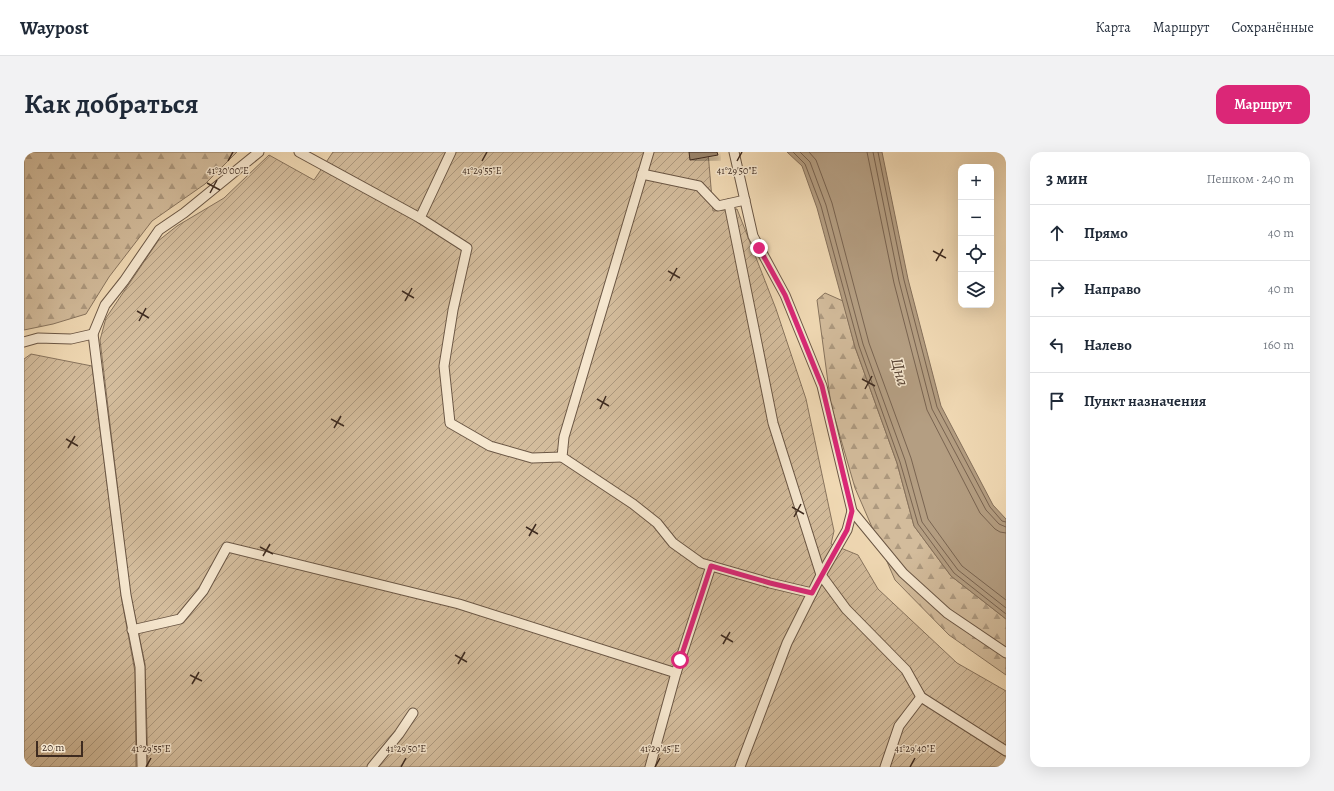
<!DOCTYPE html>
<html lang="ru">
<meta charset="utf-8">
<style>
:root{--surface:#fff;--page:#f2f2f3;--text:#1f2937;--muted:#747a83;--line:#e0e1e3;--accent:#db2777}
body{margin:0;font-family:Alegreya,serif;background:var(--page);color:var(--text)}
.controls{position:absolute;right:12px;top:12px;display:grid;overflow:hidden;border-radius:8px;box-shadow:0 4px 16px #0002}
.controls button{width:36px;height:36px;display:grid;place-items:center;padding:0;border:0;border-bottom:1px solid var(--line);background:var(--surface);color:var(--text);font:20px sans-serif}
.scale{position:absolute;left:12px;bottom:10px;width:47px;box-sizing:border-box;padding-left:4px;border:2px solid #3e2b20;border-top:0;font-size:11px;line-height:14px;white-space:nowrap;color:#3e2b20;-webkit-text-stroke:3px #f6e7cf;paint-order:stroke}
.stop{position:absolute;width:12px;height:12px;margin:-9px;border:3px solid #db2777;border-radius:50%;background:#fff}
.stop.end{background:#db2777;border-color:#fff;box-shadow:0 1px 4px #0008}
.list{margin:0;padding:0;list-style:none}
h2{display:flex;justify-content:space-between;align-items:center;height:52px;margin:0;padding:0 16px;font-size:17px}
h2 small{font-size:13px;font-weight:400;color:var(--muted)}
.list li{display:grid;grid-template-columns:26px 1fr auto;gap:12px;align-items:center;box-sizing:border-box;height:56px;padding:0 16px;border-top:1px solid var(--line)}
.list b{display:block;font-size:15px;white-space:nowrap}
.list em{font-size:13px;font-style:normal;color:var(--muted)}
.icon{flex:none;width:22px;height:22px;fill:none;stroke:currentColor;stroke-width:2;stroke-linecap:round;stroke-linejoin:round}
.map{position:relative;flex:none;width:982px;height:615px;overflow:hidden;border-radius:12px}
header{display:flex;align-items:center;gap:24px;box-sizing:border-box;height:56px;padding:0 20px;background:var(--surface);border-bottom:1px solid var(--line)}
header strong{font-size:19px}
nav{display:flex;gap:22px;margin-inline-start:auto;font-size:14px}
.intro{display:flex;align-items:center;justify-content:space-between;box-sizing:border-box;height:96px;padding:0 24px}
h1{margin:0;font-size:28px}
.button{padding:10px 18px;border-radius:12px;background:var(--accent);color:#fff;font-size:14px;font-weight:700}
main{display:flex;gap:24px;padding:0 24px}
aside{flex:1;background:var(--surface);border-radius:12px;box-shadow:0 4px 16px #0002}
.map>svg:first-child{display:block}
.forest{fill:url(#forest-firs);stroke:#88745e}
.garden{fill:url(#garden-furrows);stroke:#88745e}
.water{fill:#b49e82;stroke:#85705b}
.lines{fill:none;stroke-linecap:round;stroke-linejoin:round}
.shore{stroke:#796451;stroke-width:1}
.building{fill:#9b866d;stroke:#3e2b20;filter:url(#shadow)}
.lane-casing{stroke:#6b5745;stroke-width:11}
.lane{stroke:#f6e7cf;stroke-width:9}
.route{stroke:#db2777;stroke-width:5}
.ticks{fill:none;stroke:#3e2b20;stroke-width:1.5}
.labels{text-anchor:middle;dominant-baseline:central;stroke-width:3;stroke-linejoin:round;paint-order:stroke}
.water-label{font-size:17px;font-style:italic;fill:#5c4838;stroke:#f6e7cf}
.ticks-label{font-size:10px;text-anchor:middle;fill:#3e2b20;stroke:#f6e7cf;stroke-width:3;stroke-linejoin:round;paint-order:stroke}
</style>
<header>
<strong>Waypost</strong>
<nav><a>Карта</a><a>Маршрут</a><a>Сохранённые</a></nav>
</header>
<div class="intro"><h1>Как добраться</h1><a class="button">Маршрут</a></div>
<main>
<div class="map">
<svg width="982" height="615" viewBox="0 0 982 615">
<defs>
<pattern id="forest-firs" width="22" height="20" patternUnits="userSpaceOnUse"><rect width="22" height="20" fill="#d3bc9c"/><path d="M5 1l3.5 6h-7zM16 11l3.5 6h-7z" fill="#ad997f"/></pattern>
<pattern id="garden-furrows" width="10" height="10" patternUnits="userSpaceOnUse"><rect width="10" height="10" fill="#d3bc9c"/><path d="M-1 1l2-2M0 10L10 0M9 11l2-2" fill="none" stroke="#ad997f"/></pattern>
<filter id="shadow"><feDropShadow dx="2.5" dy="4.5" stdDeviation="2" flood-color="#0004"/></filter>
</defs>
<rect width="100%" height="100%" fill="#f1dab5"/>
<filter id="stains"><feTurbulence type="fractalNoise" baseFrequency=".005" numOctaves="4"/><feColorMatrix values="0 0 0 0 .2 0 0 0 0 .09 0 0 0 0 .02 0 0 0 .5 -.17"/></filter>
<radialGradient id="worn" r=".72"><stop offset=".6" stop-color="#630" stop-opacity="0"/><stop offset="1" stop-color="#630" stop-opacity=".3"/></radialGradient>
<g class="forest">
<path d="M 0,0 L 213,0 L 181,32 L 128,69 L 85,125 L 62,162 L 29,172 L 0,178 Z"/>
<path d="M 801,141 L 819,149 L 831,195 L 873,311 L 890,374 L 927,424 L 982,467 L 982,523 L 925,483 L 871,428 L 831,336 L 807,253 L 793,148 Z"/>
</g>
<g class="garden">
<path d="M 309,0 L 684,0 L 689,59 L 713,57 L 752,157 L 782,247 L 810,379 L 807,392 L 834,403 L 854,437 L 933,511 L 982,539 L 982,615 L 124,615 L 121,512 L 106,440 L 76,188 L 82,166 L 134,89 L 153,74 L 200,46 L 245,3 L 290,28 Z"/>
<path d="M 7,202 L 68,214 L 98,449 L 111,520 L 112,615 L 0,615 L 0,207 Z"/>
</g>
<path class="water" d="M 763,0 L 858,0 L 884,127 L 917,254 L 969,353 L 982,367 L 982,467 L 927,424 L 890,374 L 873,311 L 831,195 L 793,56 L 778,14 Z"/>
<g class="lines">
<g class="shore">
<path d="M 769,0 L 781,12 L 797,54 L 835,194 L 876,310 L 894,372 L 930,421 L 982,462"/>
<path d="M 776,0 L 786,10 L 802,53 L 839,192 L 881,308 L 898,370 L 934,418 L 982,456"/>
<path d="M 785,0 L 792,8 L 808,51 L 845,191 L 887,306 L 904,367 L 938,414 L 982,448"/>
<path d="M 843,0 L 870,131 L 903,258 L 956,361 L 971,377 L 976,380 L 982,381"/>
<path d="M 849,0 L 875,129 L 908,257 L 962,358 L 975,372 L 982,375"/>
<path d="M 854,0 L 880,128 L 913,255 L 966,355 L 978,369 L 982,370"/>
</g>
</g>
<path class="building" d="M 665,0 L 693,0 L 694,3 L 666,8 Z"/>
<g class="lines">
<g class="lane-casing">
<g id="lane">
<path d="M 275,0 L 396,66 L 427,0"/>
<path d="M 625,0 L 540,285 L 538,305 L 609,352 L 633,371 L 649,391 L 677,411 L 746,431 L 788,441"/>
<path d="M 710,0 L 729,84 L 761,143 L 798,234 L 828,359 L 879,421 L 923,461 L 982,501"/>
<path d="M 618,22 L 675,34 L 694,54 L 721,48"/>
<path d="M 705,52 L 749,271 L 797,423 L 822,457 L 882,518 L 897,545 L 982,599"/>
<path d="M 396,66 L 443,96 L 429,158 L 420,214 L 426,271 L 466,294 L 508,306 L 538,305"/>
<path d="M 0,190 L 14,186 L 47,187 L 69,182"/>
<path d="M 108,478 L 156,467 L 179,439 L 203,395 L 435,452 L 652,521"/>
<path d="M 118,615 L 116,515 L 102,443 L 69,182 L 81,153 L 100,129 L 135,78 L 160,61 L 235,0"/>
<path d="M 348,615 L 375,582 L 389,561"/>
<path d="M 626,615 L 652,521 L 687,414"/>
<path d="M 716,615 L 763,491 L 797,423 L 823,378 L 828,359"/>
<path d="M 861,615 L 875,574 L 897,545"/>
</g>
</g>
<use href="#lane" class="lane"/>
</g>
<g class="lines">
<path class="route" d="M 656,508 L 687,414 L 746,431 L 788,441 L 823,378 L 828,359 L 798,234 L 761,143 L 735,96"/>
</g>
<path class="ticks" d="M 204,9 L 209,0M 458,9 L 463,0M 713,9 L 718,0M 183,31 L 196,38M 186,41 L 193,28M 909,99 L 922,106M 912,109 L 919,97M 644,119 L 656,126M 646,129 L 653,116M 378,139 L 390,146M 381,149 L 388,136M 113,159 L 125,166M 115,169 L 122,156M 838,227 L 851,234M 841,237 L 848,224M 573,247 L 585,254M 576,257 L 582,244M 307,267 L 320,274M 310,276 L 317,264M 42,287 L 54,294M 44,296 L 51,284M 768,355 L 780,362M 770,365 L 777,352M 502,375 L 514,382M 505,384 L 512,372M 236,395 L 249,402M 239,404 L 246,392M 697,483 L 709,490M 699,492 L 706,480M 431,503 L 443,510M 434,512 L 441,500M 166,523 L 178,529M 168,532 L 175,520M 122,615 L 127,606M 377,615 L 382,606M 631,615 L 636,606M 886,615 L 891,606"/>
<g class="labels">
<g class="water-label">
<text transform="translate(876 220) rotate(76)">Цна</text>
</g>
</g>
<g class="ticks-label">
<text x="204" y="22">41°30'00"E</text>
<text x="458" y="22">41°29'55"E</text>
<text x="713" y="22">41°29'50"E</text>
<text x="127" y="600">41°29'55"E</text>
<text x="382" y="600">41°29'50"E</text>
<text x="636" y="600">41°29'45"E</text>
<text x="891" y="600">41°29'40"E</text>
</g>
<rect width="100%" height="100%" filter="url(#stains)"/>
<rect width="100%" height="100%" fill="url(#worn)"/>
</svg>
<div class="controls">
<button>+</button>
<button>−</button>
<button><svg class="icon" aria-label="locate" viewBox="0 0 24 24"><circle cx="12" cy="12" r="6"/><path d="M12 2v4M12 18v4M2 12h4M18 12h4"/></svg></button>
<button><svg class="icon" aria-label="layers" viewBox="0 0 24 24"><path d="M12 4l9 5-9 5-9-5zM3 14l9 5 9-5"/></svg></button>
</div>
<div class="scale">20 m</div>
<div class="stop" style="left:656px;top:508px"></div>
<div class="stop end" style="left:735px;top:96px"></div>
</div>
<aside>
<h2>3 мин<small>Пешком · 240 m</small></h2>
<ul class="list">
<li><svg class="icon" aria-label="ahead" viewBox="0 0 24 24"><path d="M12 20V5M6 11l6-6 6 6"/></svg><div><b>Прямо</b></div><em>40 m</em></li>
<li><svg class="icon" aria-label="right" viewBox="0 0 24 24"><path d="M7 20v-9h11M14 6l5 5-5 5"/></svg><div><b>Направо</b></div><em>40 m</em></li>
<li><svg class="icon" aria-label="left" viewBox="0 0 24 24"><path d="M17 20v-9H6M10 6l-5 5 5 5"/></svg><div><b>Налево</b></div><em>160 m</em></li>
<li><svg class="icon" aria-label="arrive" viewBox="0 0 24 24"><path d="M6 21V4h12l-3 4 3 4H6"/></svg><div><b>Пункт назначения</b></div></li>
</ul>
</aside>
</main>
